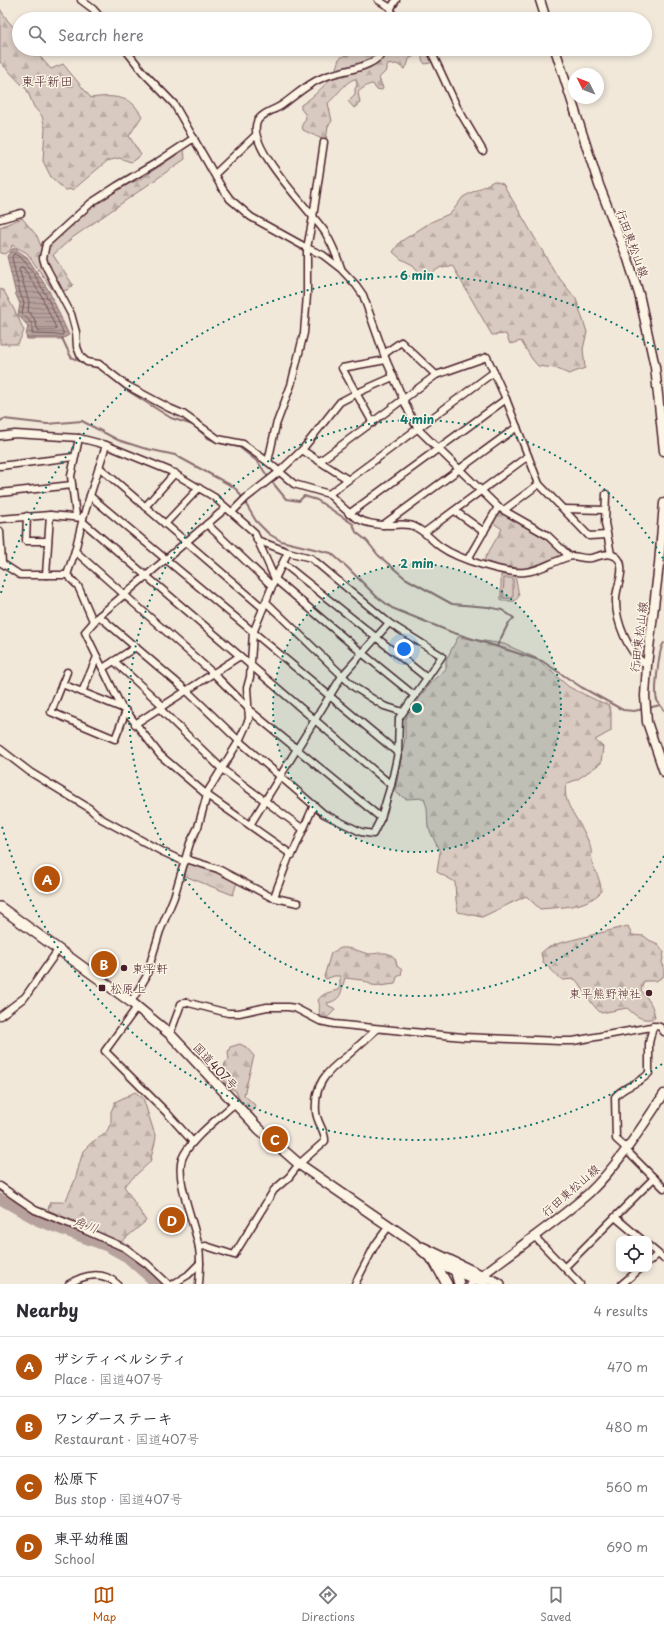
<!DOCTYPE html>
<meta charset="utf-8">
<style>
:root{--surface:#fff;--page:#f2f2f3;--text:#2b2b33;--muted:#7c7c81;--line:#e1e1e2;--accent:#b45309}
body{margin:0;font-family:"Playpen Sans","Klee One",sans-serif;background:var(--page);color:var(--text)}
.controls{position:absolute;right:12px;bottom:12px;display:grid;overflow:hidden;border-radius:8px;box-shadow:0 2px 6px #0003}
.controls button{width:36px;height:36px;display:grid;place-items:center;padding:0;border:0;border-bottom:1px solid var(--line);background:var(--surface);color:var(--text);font:20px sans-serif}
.compass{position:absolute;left:568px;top:68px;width:36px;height:36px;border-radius:50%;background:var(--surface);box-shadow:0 2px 6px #0003;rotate:312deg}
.you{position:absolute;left:404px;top:649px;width:14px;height:14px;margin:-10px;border:3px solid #fff;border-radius:50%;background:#1a73e8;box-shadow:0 0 0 6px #1a73e833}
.badge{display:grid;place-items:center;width:26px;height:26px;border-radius:50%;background:var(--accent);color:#fff;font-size:13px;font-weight:700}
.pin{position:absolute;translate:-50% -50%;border:2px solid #fff;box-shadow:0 1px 4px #0006}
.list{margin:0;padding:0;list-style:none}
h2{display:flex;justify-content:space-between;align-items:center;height:52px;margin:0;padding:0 16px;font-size:17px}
h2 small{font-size:13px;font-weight:400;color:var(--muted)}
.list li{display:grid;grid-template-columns:26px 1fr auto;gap:12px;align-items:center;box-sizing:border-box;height:60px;padding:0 16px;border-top:1px solid var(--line)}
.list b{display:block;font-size:15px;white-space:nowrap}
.list p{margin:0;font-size:13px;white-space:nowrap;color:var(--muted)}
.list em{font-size:13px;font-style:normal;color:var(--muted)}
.icon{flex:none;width:22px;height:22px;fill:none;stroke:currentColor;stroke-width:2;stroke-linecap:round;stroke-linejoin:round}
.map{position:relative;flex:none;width:664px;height:1284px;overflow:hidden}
.search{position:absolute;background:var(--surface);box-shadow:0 2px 6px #0003;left:12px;right:12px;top:12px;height:44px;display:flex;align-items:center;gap:10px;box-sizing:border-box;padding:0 14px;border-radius:22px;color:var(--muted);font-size:15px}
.sheet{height:292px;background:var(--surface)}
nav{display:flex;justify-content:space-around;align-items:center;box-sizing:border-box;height:56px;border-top:1px solid var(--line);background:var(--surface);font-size:11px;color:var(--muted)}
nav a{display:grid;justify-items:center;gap:2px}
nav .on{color:var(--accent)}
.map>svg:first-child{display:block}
.forest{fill:url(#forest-firs);stroke:#917476}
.park{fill:url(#park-tufts);stroke:#917476}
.garden{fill:#d8cac0;stroke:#917476}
.water{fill:url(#water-rules);stroke:#8b6d6f}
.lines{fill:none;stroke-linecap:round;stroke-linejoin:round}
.shore{stroke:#755358;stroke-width:1}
.stream{stroke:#8b6d6f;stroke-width:2}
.river{stroke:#b6a19c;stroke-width:11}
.minor-casing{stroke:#4a1f2b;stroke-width:9}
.major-casing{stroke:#4a1f2b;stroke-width:11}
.highway-casing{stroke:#4a1f2b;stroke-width:12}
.minor{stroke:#fcf5e5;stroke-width:6}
.major{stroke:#fcf5e5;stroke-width:8}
.highway{stroke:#fcf5e5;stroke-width:9}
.ring{fill:none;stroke:#0f766e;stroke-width:2;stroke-dasharray:2 4}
.poi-dot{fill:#4a1f2b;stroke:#fcf5e5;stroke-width:1.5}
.labels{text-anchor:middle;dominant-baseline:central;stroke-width:3;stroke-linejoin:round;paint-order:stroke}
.street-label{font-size:12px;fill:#4a1f2b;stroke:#fcf5e5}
.poi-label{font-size:12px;fill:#4a1f2b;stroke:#fcf5e5;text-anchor:start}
.neighbourhood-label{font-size:13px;fill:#4a1f2b;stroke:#fcf5e5}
.water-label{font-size:13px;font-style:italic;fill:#704c53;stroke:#fcf5e5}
.centre{fill:#0f766e;stroke:#fcf5e5;stroke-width:2}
.ring-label{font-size:12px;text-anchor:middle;font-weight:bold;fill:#0f766e;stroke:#fcf5e5;stroke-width:3;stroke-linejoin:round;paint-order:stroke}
</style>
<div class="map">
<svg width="664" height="1284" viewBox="0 0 664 1284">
<defs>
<pattern id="forest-firs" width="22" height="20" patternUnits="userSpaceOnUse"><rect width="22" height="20" fill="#d8cac0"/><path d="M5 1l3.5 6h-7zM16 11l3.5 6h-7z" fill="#bbada5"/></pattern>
<pattern id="park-tufts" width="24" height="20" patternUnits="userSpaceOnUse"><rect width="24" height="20" fill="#d8cac0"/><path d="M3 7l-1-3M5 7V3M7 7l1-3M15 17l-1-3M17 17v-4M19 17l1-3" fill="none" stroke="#bbada5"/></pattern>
<pattern id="water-rules" width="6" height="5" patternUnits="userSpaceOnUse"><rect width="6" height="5" fill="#b6a19c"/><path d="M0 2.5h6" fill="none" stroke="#96837f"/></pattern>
</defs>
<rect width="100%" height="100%" fill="#f1e8da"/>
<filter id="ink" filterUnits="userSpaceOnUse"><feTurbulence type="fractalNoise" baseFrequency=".025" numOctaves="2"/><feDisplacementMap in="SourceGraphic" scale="8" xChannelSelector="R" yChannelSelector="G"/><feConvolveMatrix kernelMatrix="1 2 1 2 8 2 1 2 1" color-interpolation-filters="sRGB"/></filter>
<g filter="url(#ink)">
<g class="forest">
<path d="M 0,9 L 8,21 L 19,33 L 19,49 L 33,49 L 51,69 L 63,64 L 91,98 C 104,96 120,95 132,103 C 136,106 139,112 142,116 L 129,136 L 141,155 L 131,162 L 119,158 L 107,161 L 74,189 L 65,190 L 51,177 L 43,161 L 45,128 L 42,116 L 34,107 L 27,90 L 0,62 Z"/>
<path d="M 379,49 L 428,49 L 434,62 L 425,64 L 422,60 L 422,55 L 416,55 L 409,59 L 407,66 L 404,69 L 397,64 L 387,65 L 387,70 L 379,78 L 383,88 L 382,90 L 376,89 L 373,84 C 367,84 362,89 358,92 L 360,103 L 354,108 L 348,101 L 355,94 L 355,89 L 357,85 L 356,79 C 347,79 336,97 328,103 L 332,121 L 328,126 L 326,141 L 303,130 L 302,125 L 306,118 L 305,114 L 301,109 L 301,105 C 316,96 324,84 337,73 L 336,68 L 339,59 L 345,55 Z"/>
<path d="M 184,150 L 185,159 L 72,238 L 53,255 L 73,285 L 67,290 L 54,292 L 27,253 L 12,245 L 11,250 L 5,254 L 0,253 L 0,227 L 22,218 L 37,236 L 41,246 L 55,241 L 72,223 L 97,203 L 122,186 L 139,180 Z"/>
<path d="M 494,181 L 503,184 L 556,274 L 576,299 L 587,332 L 583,349 L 585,368 L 569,374 L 555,368 L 538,366 L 532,359 L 521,341 L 510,344 L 506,334 L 492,335 L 452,265 L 443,268 L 441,267 L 424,278 L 413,265 L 401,259 L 393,252 L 400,242 L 431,222 L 451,213 L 463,197 Z"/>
<path d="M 0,289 L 4,291 L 18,317 L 24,331 L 18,344 L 0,344 Z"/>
<path d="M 500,511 L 544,535 L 564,554 C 550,564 525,572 509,569 C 500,568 492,564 484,560 L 502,529 L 492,522 Z"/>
<path d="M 458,637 L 504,644 L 536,658 L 569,687 L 598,701 L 609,705 L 611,712 L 611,731 L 595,740 L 603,747 L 601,763 L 578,779 L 566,784 C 562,803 577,817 584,832 C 587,838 590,844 591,850 C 592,855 591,861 593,865 C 597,875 601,881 601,892 C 585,908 561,907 540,909 L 526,896 L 482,917 L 458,912 L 456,900 L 455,882 L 437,872 L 440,852 L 428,827 L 427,808 L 424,798 L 406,799 L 395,792 L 405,738 L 405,719 L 430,683 L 446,669 L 446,660 Z"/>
<path d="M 628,926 L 632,935 L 644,936 L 649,940 L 658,944 L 664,952 L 662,963 L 664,966 L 664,976 L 656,981 L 644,981 L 641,990 C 648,999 654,1006 655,1018 C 642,1022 636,1016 627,1008 L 601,1013 C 590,1004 585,990 575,979 L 562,980 L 543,962 L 541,953 L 547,948 L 560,943 Z"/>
<path d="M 341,948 C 351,947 360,952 369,954 C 376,954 385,951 391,955 C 396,958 396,961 397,966 L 402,970 L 401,975 L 397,977 L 395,984 L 379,986 L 372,985 L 362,980 L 345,978 C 341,990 343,1000 327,1003 L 329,1006 L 334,1008 L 335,1010 C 329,1015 328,1021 320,1017 C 318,1010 321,1007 318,1000 C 323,993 330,992 338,990 L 340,986 L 340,976 L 334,976 L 326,979 L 324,977 L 331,953 Z"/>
<path d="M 240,1044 L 246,1047 L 254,1056 L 244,1095 L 255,1105 L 252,1112 L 251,1112 C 244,1106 238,1100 236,1091 C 216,1081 229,1080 224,1068 L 225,1063 L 229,1060 L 228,1052 L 230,1047 Z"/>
<path d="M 135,1092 L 143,1098 L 156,1138 L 150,1162 L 124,1186 L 146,1221 L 121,1242 L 48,1210 L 50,1202 L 65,1202 L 75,1180 L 83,1151 L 91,1143 L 106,1133 L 111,1123 L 111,1112 L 115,1102 Z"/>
</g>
<g class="park">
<path d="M 501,575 L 515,575 L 519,596 L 515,601 L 501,601 Z"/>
<path d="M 188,863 L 217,873 L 237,882 L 233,895 L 185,876 Z"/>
</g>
<path class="garden" d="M 504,578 L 513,578 L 513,598 L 503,598 Z"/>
<path class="water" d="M 14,248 L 27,257 L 49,291 L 69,335 L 62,339 L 27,339 L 26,336 L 28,326 L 18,315 L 20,304 L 16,295 L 7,256 Z"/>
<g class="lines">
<g class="shore">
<path d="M 14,254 C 31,257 56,316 63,332 L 63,335 L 32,334 L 32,324 L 22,313 L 24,303 L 20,293 L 12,258 Z"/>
<path d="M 21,267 L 23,267 L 41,295 L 56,328 L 55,330 L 38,330 L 34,318 L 28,311 L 29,302 L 19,269 Z"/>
</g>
<g class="stream">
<path d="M 62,338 L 71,357 L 84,363"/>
<path d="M 90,365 L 103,370"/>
<path d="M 106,373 L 125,389 L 171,418 L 193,425 L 208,438 L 219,443 L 239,447 L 258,462 L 268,477 L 286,499 L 299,501 L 304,496 L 317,500 L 353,524 L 356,532 L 367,541 L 378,555 L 405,578 L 452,604 L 488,607 L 502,610 L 514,618 L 508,624 L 497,646"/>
<path d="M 0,421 L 4,419 L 47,424 L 82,421 L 118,440 L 143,448 L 175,455 L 232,486 L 238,491 L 256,521 L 269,534 L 281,541 L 331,553 L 347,567 L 376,596 L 392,608 L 451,632 L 542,661 L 581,687 L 623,710 L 634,711 L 643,709"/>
<path d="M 664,643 C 659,647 654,693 657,700 C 658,703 662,707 664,710"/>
<path d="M 648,708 L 660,705"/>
</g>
<path class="river" d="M 0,1199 L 39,1221 L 107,1246 L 127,1257 L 157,1284"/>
<g class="minor-casing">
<g id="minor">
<path d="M 81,0 L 93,9 L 102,19"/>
<path d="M 378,0 L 391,8 L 392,19"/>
<path d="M 391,8 L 396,0"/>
<path d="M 392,15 L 401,19"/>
<path d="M 125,49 L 143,72 L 174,104 L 222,188 L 230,199 L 251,217 L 307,248 L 323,255 L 341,269 L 356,285 L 363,295 L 386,360 L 412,419 L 419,430 L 498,507 L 547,535 L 569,556"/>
<path d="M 430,49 L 457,107 L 483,151"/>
<path d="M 194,138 L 156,163 L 117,186 L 91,203 L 46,244 L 43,258 L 45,265 L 71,314 L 76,332 L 77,347 L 81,357 L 87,362 L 99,364 L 126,385 L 169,408 L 183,414 L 218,439 L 243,444 L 268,462 L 294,484 L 329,494"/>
<path d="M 215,174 L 256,135"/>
<path d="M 0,219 L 21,213"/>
<path d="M 341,268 C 337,256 332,244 325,232 C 311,211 246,147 257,122 C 261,113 275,110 282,105 C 295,96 307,84 322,78 C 345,68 371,71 386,49"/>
<path d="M 384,354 L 401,342 L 436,375"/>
<path d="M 494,372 L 329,494 C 350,515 359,526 391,525 C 399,525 407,523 415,527 C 426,532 432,541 441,547 C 458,559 505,574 525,572 C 540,571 553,561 568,557 C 575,554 584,560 591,558 C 598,557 606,552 612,555 C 617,556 621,561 621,566 C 623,577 616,588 616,599 C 615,620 628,654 647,665"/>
<path d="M 373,423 L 342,368 L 386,360"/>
<path d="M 0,436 L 15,434 L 79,438 L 106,445 L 170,471 L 214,497 L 254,532 L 275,579 L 253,633 L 250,677 L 247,688 L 249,719 L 239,741 L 208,791 L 198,827 L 190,843 L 174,897 L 160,931 L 146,977 L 131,1002"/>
<path d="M 302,450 L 340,402 L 357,393 L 393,377"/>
<path d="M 320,461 L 436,375 L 487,357 L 506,399 L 539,484 L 589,536 L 607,535"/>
<path d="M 268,462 L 276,425 L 291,385 L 304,333 L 307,295 L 307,248 L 313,217 L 324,142"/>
<path d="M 0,466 L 74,457"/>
<path d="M 99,467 L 263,608"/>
<path d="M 0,493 L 72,485"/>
<path d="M 606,494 L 605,523 L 611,554"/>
<path d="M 90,496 L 398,753"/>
<path d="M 145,507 L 175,473"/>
<path d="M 226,508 L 99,616 L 85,632 L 122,708 L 126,711 L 160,755 L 207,795 L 292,855 L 314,805"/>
<path d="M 564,509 L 605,510"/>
<path d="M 504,510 L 539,484"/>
<path d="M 455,511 L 484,532"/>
<path d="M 232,512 L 246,498 L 279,472 L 302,450 L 347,479"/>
<path d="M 349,514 L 506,399"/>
<path d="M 27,516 L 26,541 L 48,541"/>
<path d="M 76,516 L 71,476 L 79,438"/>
<path d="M 0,519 L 50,515 L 83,518"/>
<path d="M 83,522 L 391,785"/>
<path d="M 165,524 L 199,488"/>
<path d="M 207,524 L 272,586"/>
<path d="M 383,525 L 517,427"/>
<path d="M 0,531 L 2,563"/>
<path d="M 425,532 L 528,456"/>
<path d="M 257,540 L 288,552 L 311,558 L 389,623 L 442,656 L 427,678"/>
<path d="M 75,551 L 214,674 L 248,708"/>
<path d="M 288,552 L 275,579 L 362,653 L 415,696"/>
<path d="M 468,559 L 498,507"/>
<path d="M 0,562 L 20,575 L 67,575 L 78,586 L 93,621"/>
<path d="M 46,575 L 50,515"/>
<path d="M 67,575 L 75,551 L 83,518 L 106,445"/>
<path d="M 266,602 L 354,687 L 384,706 L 403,712"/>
<path d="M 99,616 L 187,691 L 239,741 L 324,814 L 361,832 L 373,834 L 381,818 L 391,785 L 398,753 L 399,718 L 427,678 L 283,563"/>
<path d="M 114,661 L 163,706"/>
<path d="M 103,668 L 136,647"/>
<path d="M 67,672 L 51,712 L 115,739 L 126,711"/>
<path d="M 62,684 L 122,708"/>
<path d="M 82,692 L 97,657"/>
<path d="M 160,709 L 222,769 L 303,829"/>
<path d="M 248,709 L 381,818"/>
<path d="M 135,724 L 240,656"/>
<path d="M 0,749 L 30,772 L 89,808 L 100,818 L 163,852 L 185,862"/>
<path d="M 250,825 L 342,676 L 389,623"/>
<path d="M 186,859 L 218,869 L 271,897 L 298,903"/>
<path d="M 274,897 L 290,854"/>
<path d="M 137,1007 L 105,1051 L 167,1113 L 193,1142"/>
<path d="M 0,1016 L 25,997 L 58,950"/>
<path d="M 170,1034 L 181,1004 L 185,1002 L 228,1013 L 239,1013 L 267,1007 L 288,1007 L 295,1008 L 320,1021 L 334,1024 L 463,1037 L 560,1041 L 573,1041 L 657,1026 L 660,1027 L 664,1032"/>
<path d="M 627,1149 L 616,1139 L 615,1097 C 623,1086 640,1084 649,1073 L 649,1043 L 653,1026"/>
<path d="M 626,1150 L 664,1188"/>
<path d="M 0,1186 L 35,1210 L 80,1228 L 125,1248 L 147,1264 L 168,1284"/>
<path d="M 615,1217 L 641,1239"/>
<path d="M 534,1236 L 580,1284"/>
<path d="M 649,1246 L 664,1259"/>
<path d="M 199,1247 L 206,1246 L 234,1255 L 274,1190 L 289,1177 L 299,1164 L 325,1141 C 326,1132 317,1123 316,1112 C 314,1084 326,1072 347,1056 C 357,1047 367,1038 377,1029"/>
<path d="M 649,1262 L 658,1254"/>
<path d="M 565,1267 L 654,1178"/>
<path d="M 69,1284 C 85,1274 103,1271 117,1284"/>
<path d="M 173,1284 L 188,1275 L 200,1263"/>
<path d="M 199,1284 C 200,1272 201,1260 199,1248 C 195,1224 175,1180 182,1159 C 188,1141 220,1117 234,1104"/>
<path d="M 355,1284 L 375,1245 L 389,1226"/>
<path d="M 622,1284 L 640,1269"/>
</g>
</g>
<g class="major-casing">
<g id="major">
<path d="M 540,0 L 546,19"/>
<path d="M 555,49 L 599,185 L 628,259 L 639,294 L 655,367 L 664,451"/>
<path d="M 664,503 L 659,564 L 647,665 L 645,696 L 647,722 L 664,772"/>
<path d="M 471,1284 C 509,1253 552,1226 589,1193 C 619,1164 641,1128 664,1094"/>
</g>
</g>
<g class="highway-casing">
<g id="highway">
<path d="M 0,907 L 131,1002 L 170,1034 L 259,1129 L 299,1164 L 414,1243 L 434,1261 L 485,1284"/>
<path d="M 422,1247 L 500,1284"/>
<path d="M 434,1261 L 447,1284"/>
<path d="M 455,1269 L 459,1284"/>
</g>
</g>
<use href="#minor" class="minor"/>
<use href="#major" class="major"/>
<use href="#highway" class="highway"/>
</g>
</g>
<circle cx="417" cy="708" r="144" fill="#0f766e" fill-opacity=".12"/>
<g class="ring">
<circle cx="417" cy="708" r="144"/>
<path d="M664 856A288 288 0 1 1 664 560"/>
<path d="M662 1064A432 432 0 0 1 1 823M1 593A432 432 0 0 1 662 352"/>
</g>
<g class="poi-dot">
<circle cx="124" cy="968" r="4"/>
<rect x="98" y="984" width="8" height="8" rx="2"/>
<circle cx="649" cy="993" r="4"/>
</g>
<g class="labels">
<g class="street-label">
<text transform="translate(633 243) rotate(70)">行田東松山線</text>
<text transform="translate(638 637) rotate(-83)">行田東松山線</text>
<text transform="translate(216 1066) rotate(47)">国道407号</text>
<text transform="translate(570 1190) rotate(-41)">行田東松山線</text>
</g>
<g class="poi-label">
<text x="132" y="968">東平軒</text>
<text x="110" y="988">松原上</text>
<text x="641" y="993" text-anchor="end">東平熊野神社</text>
</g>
<g class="neighbourhood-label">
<text x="47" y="80">東平新田</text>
</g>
<g class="water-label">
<text transform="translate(86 1224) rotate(20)">角川</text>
</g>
</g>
<circle cx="417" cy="708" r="6" class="centre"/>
<g class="ring-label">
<text x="417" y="280">6 min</text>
<text x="417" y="424">4 min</text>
<text x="417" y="568">2 min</text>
</g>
</svg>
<div class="controls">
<button><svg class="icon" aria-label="locate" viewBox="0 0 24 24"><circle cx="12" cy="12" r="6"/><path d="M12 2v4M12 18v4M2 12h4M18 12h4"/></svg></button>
</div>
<svg class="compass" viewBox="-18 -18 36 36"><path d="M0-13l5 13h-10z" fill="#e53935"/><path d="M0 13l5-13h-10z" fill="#7c7c81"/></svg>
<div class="you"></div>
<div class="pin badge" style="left:47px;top:879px">A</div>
<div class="pin badge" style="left:104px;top:964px">B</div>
<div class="pin badge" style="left:275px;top:1139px">C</div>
<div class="pin badge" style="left:172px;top:1220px">D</div>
<div class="search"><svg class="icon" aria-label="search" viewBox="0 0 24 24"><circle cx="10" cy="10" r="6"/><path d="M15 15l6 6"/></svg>Search here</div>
</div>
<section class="sheet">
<h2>Nearby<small>4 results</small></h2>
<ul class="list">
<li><span class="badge">A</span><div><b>ザシティベルシティ</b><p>Place · 国道407号</p></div><em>470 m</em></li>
<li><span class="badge">B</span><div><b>ワンダーステーキ</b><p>Restaurant · 国道407号</p></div><em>480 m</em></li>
<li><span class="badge">C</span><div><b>松原下</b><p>Bus stop · 国道407号</p></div><em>560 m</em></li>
<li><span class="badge">D</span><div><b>東平幼稚園</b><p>School</p></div><em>690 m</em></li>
</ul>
</section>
<nav>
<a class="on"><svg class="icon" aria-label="map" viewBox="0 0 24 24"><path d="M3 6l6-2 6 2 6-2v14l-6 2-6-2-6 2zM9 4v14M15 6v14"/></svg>Map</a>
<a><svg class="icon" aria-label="directions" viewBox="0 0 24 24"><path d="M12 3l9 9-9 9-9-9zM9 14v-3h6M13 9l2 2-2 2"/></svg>Directions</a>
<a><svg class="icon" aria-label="saved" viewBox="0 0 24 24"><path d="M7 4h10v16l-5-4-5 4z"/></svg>Saved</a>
</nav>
